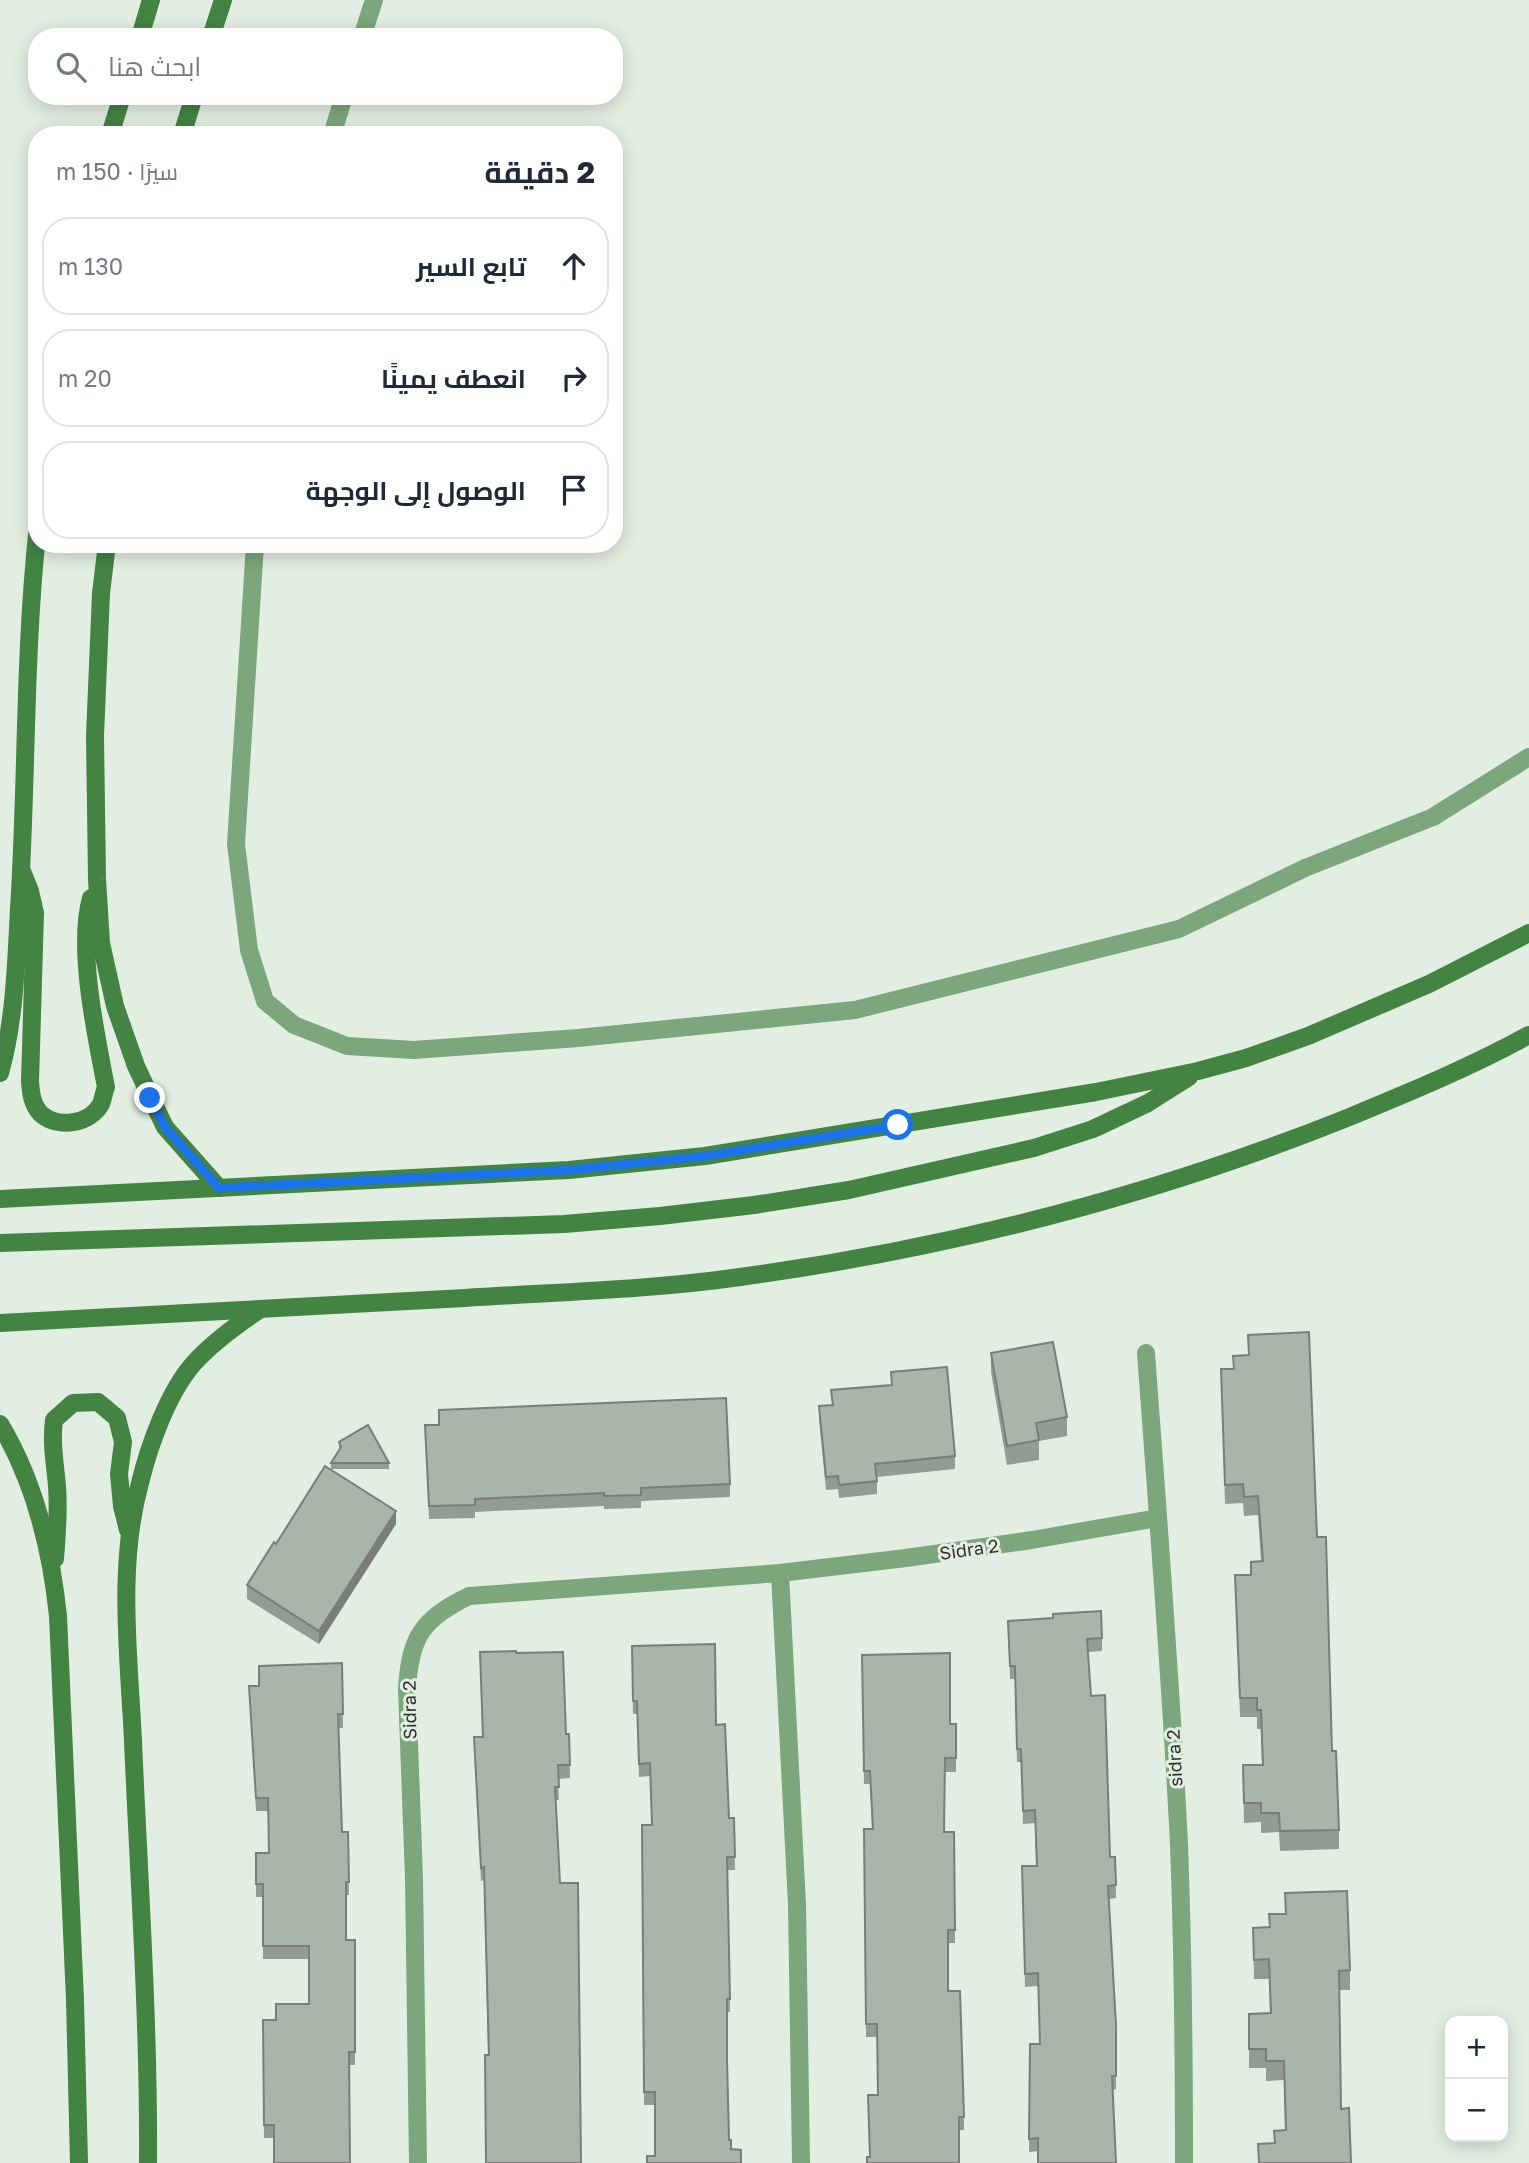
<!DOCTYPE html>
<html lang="ar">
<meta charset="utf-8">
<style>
:root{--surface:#fff;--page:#f2f2f3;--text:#1f2937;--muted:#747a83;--line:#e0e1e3}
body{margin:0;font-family:"Golos Text",Cairo,sans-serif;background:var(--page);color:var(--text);direction:rtl}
.controls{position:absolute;right:21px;bottom:21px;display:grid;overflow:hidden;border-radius:14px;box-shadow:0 4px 18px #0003}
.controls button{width:63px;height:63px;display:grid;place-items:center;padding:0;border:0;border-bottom:2px solid var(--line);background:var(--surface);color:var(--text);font:35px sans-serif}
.stop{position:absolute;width:21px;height:21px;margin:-16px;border:5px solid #1a73e8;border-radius:50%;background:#fff}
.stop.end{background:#1a73e8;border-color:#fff;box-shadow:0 2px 7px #0008}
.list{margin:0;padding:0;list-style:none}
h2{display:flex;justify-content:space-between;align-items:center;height:91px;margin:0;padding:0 28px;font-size:30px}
h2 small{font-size:23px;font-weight:400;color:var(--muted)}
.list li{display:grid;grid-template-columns:46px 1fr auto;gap:21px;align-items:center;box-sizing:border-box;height:98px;margin:0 14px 14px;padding:0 14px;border:2px solid var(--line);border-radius:28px}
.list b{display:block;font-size:26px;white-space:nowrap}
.list em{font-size:23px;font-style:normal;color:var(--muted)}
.icon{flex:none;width:38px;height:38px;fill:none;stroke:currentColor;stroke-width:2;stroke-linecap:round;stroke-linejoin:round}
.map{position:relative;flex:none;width:1529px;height:2163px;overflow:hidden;direction:ltr}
.search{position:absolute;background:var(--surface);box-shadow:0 4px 18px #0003;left:28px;top:28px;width:595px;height:77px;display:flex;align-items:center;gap:18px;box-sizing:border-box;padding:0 24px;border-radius:28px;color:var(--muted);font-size:26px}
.panel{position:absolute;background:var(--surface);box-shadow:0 4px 18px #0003;left:28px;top:126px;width:595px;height:427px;border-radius:28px;direction:rtl}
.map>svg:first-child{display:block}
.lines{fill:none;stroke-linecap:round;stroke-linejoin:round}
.lane{stroke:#7ca67b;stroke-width:18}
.street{stroke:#7ca67b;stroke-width:18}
.secondary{stroke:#438443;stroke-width:18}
.wall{fill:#929c92}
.shaded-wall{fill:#777f77}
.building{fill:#aab5aa;stroke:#777f77;stroke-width:2}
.route{stroke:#1a73e8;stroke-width:9}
.labels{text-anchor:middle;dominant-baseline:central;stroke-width:6;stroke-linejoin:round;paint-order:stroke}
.street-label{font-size:18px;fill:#2d322d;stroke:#e3eee2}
</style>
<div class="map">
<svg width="1529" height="2163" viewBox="0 0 1529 2163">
<rect width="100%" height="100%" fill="#e3eee2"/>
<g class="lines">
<g class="lane">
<path d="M 362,37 L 374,0"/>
<path d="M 332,135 L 344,96"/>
<path d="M 255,544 L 236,844 L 249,950 L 265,1001 L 294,1025 L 347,1046 L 414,1050 L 578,1038 L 855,1010 L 1179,929 L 1305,868 L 1433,817 L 1529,757"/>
</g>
<g class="street">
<path d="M 1146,1353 C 1158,1517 1171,1681 1179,1845 C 1183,1951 1184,2057 1184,2163"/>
<path d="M 780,1573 L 797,1904 L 801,2163"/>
<path d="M 418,2163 L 414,1878 L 407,1689 C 410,1637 422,1619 469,1596 L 780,1573 L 906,1558 L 1032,1540 L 1158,1518"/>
</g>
<g class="secondary">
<path d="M 140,37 L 151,0"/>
<path d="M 211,37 L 223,0"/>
<path d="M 110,135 L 122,96"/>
<path d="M 182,135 L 194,96"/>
<path d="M 107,544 L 101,593 L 95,736 L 97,879 L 101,943 L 115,1006 L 136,1066 L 151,1098 L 165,1127 L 219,1188"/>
<path d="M 22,871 L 30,891 L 35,913 L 30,1082 C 31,1093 32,1105 41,1114 C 58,1129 90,1124 101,1104 C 103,1099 104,1092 106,1087 C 96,1035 77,948 91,898"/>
<path d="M 0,1073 C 15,1020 16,963 19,909 C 27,784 24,659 37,535"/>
<path d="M 0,1199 L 569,1170 L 705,1156 L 1096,1092 L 1198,1071 L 1246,1058 L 1308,1036 L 1429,984 L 1529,933"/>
<path d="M 0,1243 L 564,1224 L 660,1216 L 754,1205 L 849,1190 L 1034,1148 L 1093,1129 L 1148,1103 L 1189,1077"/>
<path d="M 0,1323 C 155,1315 310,1307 465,1298 C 557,1292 649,1290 740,1277 C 946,1249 1149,1197 1342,1120 C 1405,1094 1469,1068 1529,1035"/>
<path d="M 0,1424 C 35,1482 51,1549 58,1616 L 75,2000 L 79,2163"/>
<path d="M 55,1559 C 57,1535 59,1511 57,1486 C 55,1462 51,1444 54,1420 L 73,1403 L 98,1402 L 117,1418 L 123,1442 L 119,1474 L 122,1506 L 128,1530"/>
<path d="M 148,2163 C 149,2022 139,1881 133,1741 C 129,1656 117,1566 140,1483 C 149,1446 168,1392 194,1363 C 213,1342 235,1326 259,1310"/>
</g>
</g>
<g class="wall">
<path d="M 1248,1335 L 1317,1537 L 1332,1751 L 1339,1830 L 1339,1849 L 1280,1851 L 1279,1832 L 1261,1833 L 1261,1822 L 1244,1823 L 1243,1765 L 1262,1765 L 1261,1729 L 1257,1729 L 1257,1717 L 1240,1717 L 1235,1575 L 1251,1575 L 1261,1561 L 1258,1515 L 1244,1516 L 1243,1503 L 1225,1504 L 1221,1369 L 1233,1369 L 1248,1355 Z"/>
<path d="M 991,1353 L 1067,1417 L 1067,1436 L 1039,1441 L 1039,1460 L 1007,1465 L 991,1372 Z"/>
<path d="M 891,1372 L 955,1456 L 955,1469 L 877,1477 L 877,1494 L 839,1498 L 838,1489 L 826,1490 L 819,1419 L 819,1406 L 832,1405 L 831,1390 L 891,1385 Z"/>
<path d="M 425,1425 L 730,1484 L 730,1497 L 641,1501 L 641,1508 L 604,1509 L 604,1506 L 475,1512 L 475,1518 L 429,1519 Z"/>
<path d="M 339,1442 L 389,1463 L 389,1469 L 331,1469 L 331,1463 L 339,1450 Z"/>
<path d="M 396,1524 L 319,1644 L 247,1599 L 247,1585 L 276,1544 Z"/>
<path d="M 1008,1621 L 1102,1638 L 1102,1651 L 1088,1652 L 1091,1696 L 1110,1857 L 1115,1857 L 1116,1898 L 1109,1899 L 1116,2025 L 1116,2089 L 1113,2090 L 1038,2151 L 1029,2152 L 1030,2044 L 1040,2044 L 1038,1986 L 1025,1987 L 1022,1866 L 1036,1866 L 1035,1823 L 1023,1824 L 1021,1762 L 1017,1762 L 1015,1679 L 1010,1679 Z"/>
<path d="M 632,1646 L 716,1725 L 729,1818 L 734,1818 L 735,1870 L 727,1870 L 730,2012 L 727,2012 L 655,2156 L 655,2105 L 644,2105 L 642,1825 L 652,1825 L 650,1776 L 639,1777 L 637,1714 L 633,1714 Z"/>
<path d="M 516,1653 L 566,1734 L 569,1734 L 570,1778 L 558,1779 L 559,1800 L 556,1800 L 488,2055 L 484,1880 L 481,1881 L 474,1737 L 483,1737 Z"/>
<path d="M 862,1655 L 950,1724 L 956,1724 L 956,1772 L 945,1772 L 944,1832 L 954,1832 L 955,1943 L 948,1943 L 948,1991 L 964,2117 L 964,2130 L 959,2130 L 869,2157 L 878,2095 L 877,2037 L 866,2037 L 864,1829 L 872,1829 L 870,1784 L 864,1784 Z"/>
<path d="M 342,1663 L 343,1728 L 338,1728 L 342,1832 L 348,1832 L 349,1895 L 346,1895 L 346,1940 L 355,1940 L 355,2065 L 349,2065 L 274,2138 L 264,2138 L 263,2020 L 276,2020 L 309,2004 L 309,1959 L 263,1959 L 263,1897 L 256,1897 L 256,1853 L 269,1853 L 268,1811 L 256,1811 L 249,1686 L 259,1686 Z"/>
<path d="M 1269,1927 L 1350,1970 L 1350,1990 L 1339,1990 L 1341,2109 L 1351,2163 L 1258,2163 L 1258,2144 L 1274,2144 L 1285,2130 L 1284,2080 L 1266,2081 L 1266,2068 L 1249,2068 L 1249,2014 L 1270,2013 L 1269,1979 L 1254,1979 L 1253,1928 Z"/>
</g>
<path class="shaded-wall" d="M 396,1511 L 396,1524 L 319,1644 L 319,1631 Z"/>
<g class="building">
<path d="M 1309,1332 L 1317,1537 L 1326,1537 L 1332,1751 L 1336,1751 L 1339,1830 L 1280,1831 L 1279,1813 L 1261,1813 L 1261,1803 L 1244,1803 L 1243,1765 L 1263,1765 L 1261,1710 L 1257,1710 L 1257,1698 L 1240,1698 L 1235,1575 L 1251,1575 L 1251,1562 L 1263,1561 L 1258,1496 L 1244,1497 L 1243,1484 L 1225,1485 L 1221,1369 L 1234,1369 L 1233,1356 L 1249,1355 L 1248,1335 Z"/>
<path d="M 1053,1342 L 1067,1417 L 1036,1423 L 1039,1440 L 1007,1446 L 991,1353 Z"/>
<path d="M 947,1367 L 955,1456 L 875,1464 L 877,1481 L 839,1485 L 838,1476 L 826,1477 L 819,1406 L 833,1405 L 831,1390 L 892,1385 L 891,1372 Z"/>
<path d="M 726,1398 L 730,1484 L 641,1488 L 641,1495 L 604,1496 L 604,1493 L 475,1499 L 475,1505 L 429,1506 L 425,1425 L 439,1425 L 439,1410 Z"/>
<path d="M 368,1425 L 389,1463 L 331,1463 L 341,1447 L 339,1442 Z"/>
<path d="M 325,1466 L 396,1511 L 319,1631 L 247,1585 L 274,1542 L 276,1544 Z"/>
<path d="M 1101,1611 L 1102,1638 L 1087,1639 L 1091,1696 L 1105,1695 L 1110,1857 L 1115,1857 L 1116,1885 L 1108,1886 L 1116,2025 L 1116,2076 L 1112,2076 L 1116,2163 L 1038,2163 L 1038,2138 L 1029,2139 L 1030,2044 L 1040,2044 L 1038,1973 L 1025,1974 L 1022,1866 L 1037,1866 L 1035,1810 L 1023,1811 L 1021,1749 L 1017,1749 L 1015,1666 L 1010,1666 L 1008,1621 L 1053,1618 L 1053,1614 Z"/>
<path d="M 715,1644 L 716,1725 L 725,1724 L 729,1818 L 734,1818 L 735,1857 L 727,1857 L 730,1999 L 727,1999 L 727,2059 L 729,2140 L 731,2140 L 731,2149 L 741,2150 L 741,2163 L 647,2163 L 647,2156 L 655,2156 L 655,2092 L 644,2092 L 642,1825 L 652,1825 L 650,1763 L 639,1764 L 637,1701 L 633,1701 L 632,1646 Z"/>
<path d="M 516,1651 L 516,1653 L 563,1652 L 566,1734 L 569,1734 L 570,1765 L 558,1765 L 559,1787 L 555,1787 L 560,1883 L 578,1883 L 581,2163 L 486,2163 L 485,2055 L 489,2055 L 484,1867 L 481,1868 L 474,1737 L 483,1737 L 480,1652 Z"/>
<path d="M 950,1653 L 950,1724 L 956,1724 L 956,1758 L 945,1758 L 944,1832 L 954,1832 L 955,1930 L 948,1930 L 948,1991 L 960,1991 L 964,2117 L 959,2117 L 959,2163 L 867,2163 L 867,2157 L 870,2157 L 868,2095 L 878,2095 L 877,2024 L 866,2024 L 864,1829 L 873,1829 L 870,1771 L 864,1771 L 862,1655 Z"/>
<path d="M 342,1663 L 343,1714 L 338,1714 L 342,1832 L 348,1832 L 349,1882 L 346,1882 L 346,1940 L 355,1940 L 355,2052 L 349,2052 L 350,2163 L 274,2163 L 274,2125 L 264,2125 L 263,2020 L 276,2020 L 276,2004 L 309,2004 L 309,1946 L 263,1946 L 263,1884 L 256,1884 L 256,1853 L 269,1853 L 268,1798 L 256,1798 L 249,1686 L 259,1686 L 259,1666 Z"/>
<path d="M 1347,1891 L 1350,1970 L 1339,1971 L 1341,2109 L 1349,2108 L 1351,2163 L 1259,2163 L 1258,2144 L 1275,2143 L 1274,2131 L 1286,2130 L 1284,2061 L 1266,2061 L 1266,2049 L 1249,2049 L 1249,2014 L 1271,2013 L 1269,1959 L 1254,1960 L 1253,1928 L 1270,1927 L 1269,1914 L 1286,1914 L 1285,1893 Z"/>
</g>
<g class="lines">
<path class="route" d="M 150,1098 L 165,1127 L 219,1188 L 569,1170 L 705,1156 L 898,1125"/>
</g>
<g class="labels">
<g class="street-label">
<text transform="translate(969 1549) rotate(-8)">Sidra 2</text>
<text transform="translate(409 1710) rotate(-91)">Sidra 2</text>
<text transform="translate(1174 1758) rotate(-93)">sidra 2</text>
</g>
</g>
</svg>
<div class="controls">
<button>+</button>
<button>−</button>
</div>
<div class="stop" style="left:898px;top:1125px"></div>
<div class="stop end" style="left:150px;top:1098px"></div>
<div class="search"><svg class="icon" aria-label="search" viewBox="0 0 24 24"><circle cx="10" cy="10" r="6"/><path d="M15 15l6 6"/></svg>ابحث هنا</div>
<section class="panel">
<h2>2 دقيقة<small>سيرًا · 150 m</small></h2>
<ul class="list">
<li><svg class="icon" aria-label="ahead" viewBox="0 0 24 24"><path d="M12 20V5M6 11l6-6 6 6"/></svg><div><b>تابع السير</b></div><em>130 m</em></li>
<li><svg class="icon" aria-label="right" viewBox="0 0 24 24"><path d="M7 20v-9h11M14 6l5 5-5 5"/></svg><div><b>انعطف يمينًا</b></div><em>20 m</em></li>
<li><svg class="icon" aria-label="arrive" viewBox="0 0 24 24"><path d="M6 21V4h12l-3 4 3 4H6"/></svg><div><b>الوصول إلى الوجهة</b></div></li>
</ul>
</section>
</div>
